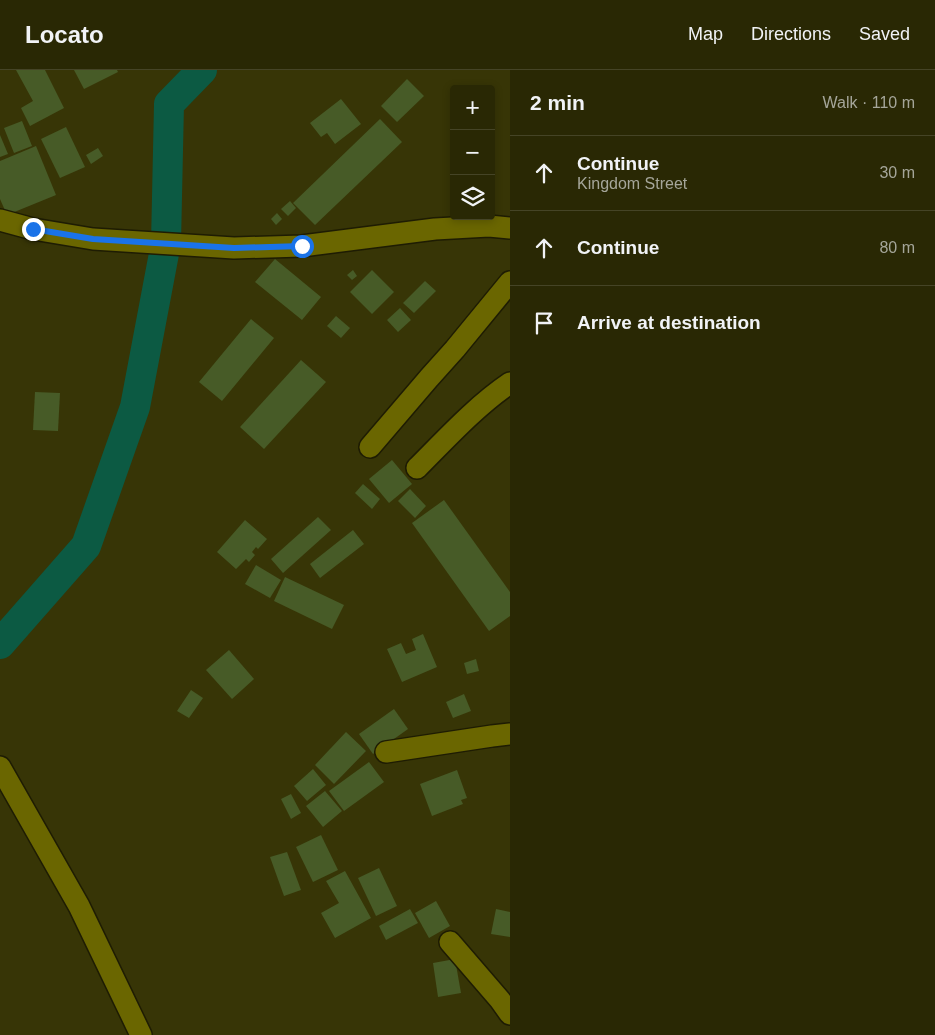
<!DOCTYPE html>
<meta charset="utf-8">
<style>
:root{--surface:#292804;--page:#31300e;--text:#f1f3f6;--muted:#a5a69a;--line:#454426}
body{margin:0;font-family:Arial,sans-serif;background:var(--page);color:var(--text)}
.controls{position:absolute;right:15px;top:15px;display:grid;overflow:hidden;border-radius:5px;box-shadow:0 2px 8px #0003}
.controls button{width:45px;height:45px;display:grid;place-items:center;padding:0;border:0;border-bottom:1px solid var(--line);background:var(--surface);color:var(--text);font:25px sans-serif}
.stop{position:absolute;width:15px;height:15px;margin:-11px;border:4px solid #1a73e8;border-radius:50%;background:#fff}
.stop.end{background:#1a73e8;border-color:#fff;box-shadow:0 1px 5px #0008}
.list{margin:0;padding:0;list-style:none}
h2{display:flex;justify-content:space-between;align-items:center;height:65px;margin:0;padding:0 20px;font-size:21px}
h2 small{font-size:16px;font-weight:400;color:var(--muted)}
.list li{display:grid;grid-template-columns:32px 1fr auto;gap:15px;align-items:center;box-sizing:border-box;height:75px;padding:0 20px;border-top:1px solid var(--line)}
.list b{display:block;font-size:19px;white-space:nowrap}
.list p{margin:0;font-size:16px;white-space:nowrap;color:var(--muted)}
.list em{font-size:16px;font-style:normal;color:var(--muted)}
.icon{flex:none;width:28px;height:28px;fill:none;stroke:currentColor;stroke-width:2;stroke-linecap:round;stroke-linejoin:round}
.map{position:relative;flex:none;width:510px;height:965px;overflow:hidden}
header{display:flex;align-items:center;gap:30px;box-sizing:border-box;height:70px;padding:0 25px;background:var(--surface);border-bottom:1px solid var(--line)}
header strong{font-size:24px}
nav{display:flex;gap:28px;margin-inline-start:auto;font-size:18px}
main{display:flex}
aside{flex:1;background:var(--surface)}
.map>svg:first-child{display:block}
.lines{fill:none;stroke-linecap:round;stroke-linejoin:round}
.river{stroke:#0c5a43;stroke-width:30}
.building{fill:#475b27}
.minor-casing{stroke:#1e1c03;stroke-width:24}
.minor{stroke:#6a6600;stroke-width:21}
.route{stroke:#1a73e8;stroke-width:6}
</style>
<header>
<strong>Locato</strong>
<nav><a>Map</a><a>Directions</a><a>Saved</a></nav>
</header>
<main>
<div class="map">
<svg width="510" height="965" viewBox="0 0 510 965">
<rect width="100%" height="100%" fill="#373506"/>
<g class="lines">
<path class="river" d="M 0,574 L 86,476 L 135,337 L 166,173 L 169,34 L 202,0"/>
</g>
<g class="building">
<path d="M 16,0 L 45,0 L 64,38 L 30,56 L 21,38 L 33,31 Z"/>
<path d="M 74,0 L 117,0 L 118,2 L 84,19 Z"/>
<path d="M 407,9 L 424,26 L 397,52 L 381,36 Z"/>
<path d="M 341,29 L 361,54 L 335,74 L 327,63 L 321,67 L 310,53 Z"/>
<path d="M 380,49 L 402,72 L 315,155 L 293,133 Z"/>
<path d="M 22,51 L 32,76 L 14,83 L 4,58 Z"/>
<path d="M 66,57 L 85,97 L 60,108 L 41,69 Z"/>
<path d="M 0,65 L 8,84 L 0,87 Z"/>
<path d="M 36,76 L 56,125 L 7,145 L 0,129 L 0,91 Z"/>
<path d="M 98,78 L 103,86 L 91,94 L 86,85 Z"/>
<path d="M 290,131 L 296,138 L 288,146 L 281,139 Z"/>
<path d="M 277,143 L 282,149 L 276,155 L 271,149 Z"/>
<path d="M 275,189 L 321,227 L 302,250 L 255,212 Z"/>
<path d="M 353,200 L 357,206 L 352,210 L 347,205 Z"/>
<path d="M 372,200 L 394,222 L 372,244 L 350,222 Z"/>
<path d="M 425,211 L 436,221 L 414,243 L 403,233 Z"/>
<path d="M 400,238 L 411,250 L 398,262 L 387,250 Z"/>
<path d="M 336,246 L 350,258 L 341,268 L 327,256 Z"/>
<path d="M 251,249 L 274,268 L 222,331 L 199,312 Z"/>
<path d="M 301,290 L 326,312 L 264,379 L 240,357 Z"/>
<path d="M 35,322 L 60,323 L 58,361 L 33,360 Z"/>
<path d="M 392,390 L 412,414 L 389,433 L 369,409 Z"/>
<path d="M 363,414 L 380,429 L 372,439 L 355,423 Z"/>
<path d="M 410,419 L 426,436 L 415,448 L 398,431 Z"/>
<path d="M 444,430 L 510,522 L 510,546 L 489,561 L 412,453 Z"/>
<path d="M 318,447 L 331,460 L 283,503 L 271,489 Z"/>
<path d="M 245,450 L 267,469 L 258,479 L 256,477 L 252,482 L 255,485 L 249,492 L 246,489 L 236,499 L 217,482 Z"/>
<path d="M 353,460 L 364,474 L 320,508 L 310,494 Z"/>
<path d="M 256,495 L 281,510 L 270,528 L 245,514 Z"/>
<path d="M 285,507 L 344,535 L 332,559 L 274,531 Z"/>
<path d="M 423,564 L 437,597 L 402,612 L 387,579 L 401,573 L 406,584 L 416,580 L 412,569 Z"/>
<path d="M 229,580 L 254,609 L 232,629 L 206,600 Z"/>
<path d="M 476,589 L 479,601 L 467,604 L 464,593 Z"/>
<path d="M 191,620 L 203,628 L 189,648 L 177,641 Z"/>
<path d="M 464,624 L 471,641 L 453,648 L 446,632 Z"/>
<path d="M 394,639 L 408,659 L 373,684 L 359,664 Z"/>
<path d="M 346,662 L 366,681 L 334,714 L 315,695 Z"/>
<path d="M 369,692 L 384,712 L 344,741 L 329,721 Z"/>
<path d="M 313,699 L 326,715 L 307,731 L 294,716 Z"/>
<path d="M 457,700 L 467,728 L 461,730 L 463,734 L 432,746 L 420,714 Z"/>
<path d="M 325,721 L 342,741 L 323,757 L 306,736 Z"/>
<path d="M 291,724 L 301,743 L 291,749 L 281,729 Z"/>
<path d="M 321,765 L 338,800 L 313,812 L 296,777 Z"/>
<path d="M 287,782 L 301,820 L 284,826 L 270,787 Z"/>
<path d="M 379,798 L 397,836 L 376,846 L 358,808 Z"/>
<path d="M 345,801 L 371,848 L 335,868 L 321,843 L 339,833 L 326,811 Z"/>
<path d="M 436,831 L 450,856 L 429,868 L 415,843 Z"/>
<path d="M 410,839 L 418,853 L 386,870 L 379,856 Z"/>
<path d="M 496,839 L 510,842 L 510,867 L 491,864 Z"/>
<path d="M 455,889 L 461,923 L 438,927 L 433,893 Z"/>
</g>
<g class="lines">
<g class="minor-casing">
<g id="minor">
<path d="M 0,150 L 33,159 L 93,169 L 234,178 L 302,176 L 435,159 L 489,156 L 510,158"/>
<path d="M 370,377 L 429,308 L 455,279 L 510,212"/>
<path d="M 417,398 C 446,369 476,336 510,313"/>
<path d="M 386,682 L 492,666 L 510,664"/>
<path d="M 0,697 L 79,836 L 141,965"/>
<path d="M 450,872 L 500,930 L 510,944"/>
</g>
</g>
<use href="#minor" class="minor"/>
</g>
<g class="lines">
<path class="route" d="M 33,159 L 93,169 L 234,178 L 302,176"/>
</g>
</svg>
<div class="controls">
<button>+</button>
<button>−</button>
<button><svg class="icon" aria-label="layers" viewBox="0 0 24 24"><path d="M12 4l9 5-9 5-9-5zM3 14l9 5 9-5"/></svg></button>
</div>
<div class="stop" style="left:302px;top:176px"></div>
<div class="stop end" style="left:33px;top:159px"></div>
</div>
<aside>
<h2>2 min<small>Walk · 110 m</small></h2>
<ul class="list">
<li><svg class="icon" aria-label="ahead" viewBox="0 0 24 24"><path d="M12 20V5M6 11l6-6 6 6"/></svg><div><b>Continue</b><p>Kingdom Street</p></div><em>30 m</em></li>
<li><svg class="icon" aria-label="ahead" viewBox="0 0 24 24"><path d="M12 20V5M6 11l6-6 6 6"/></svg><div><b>Continue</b></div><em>80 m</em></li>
<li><svg class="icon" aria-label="arrive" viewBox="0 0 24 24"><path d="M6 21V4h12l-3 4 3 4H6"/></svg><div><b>Arrive at destination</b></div></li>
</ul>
</aside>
</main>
